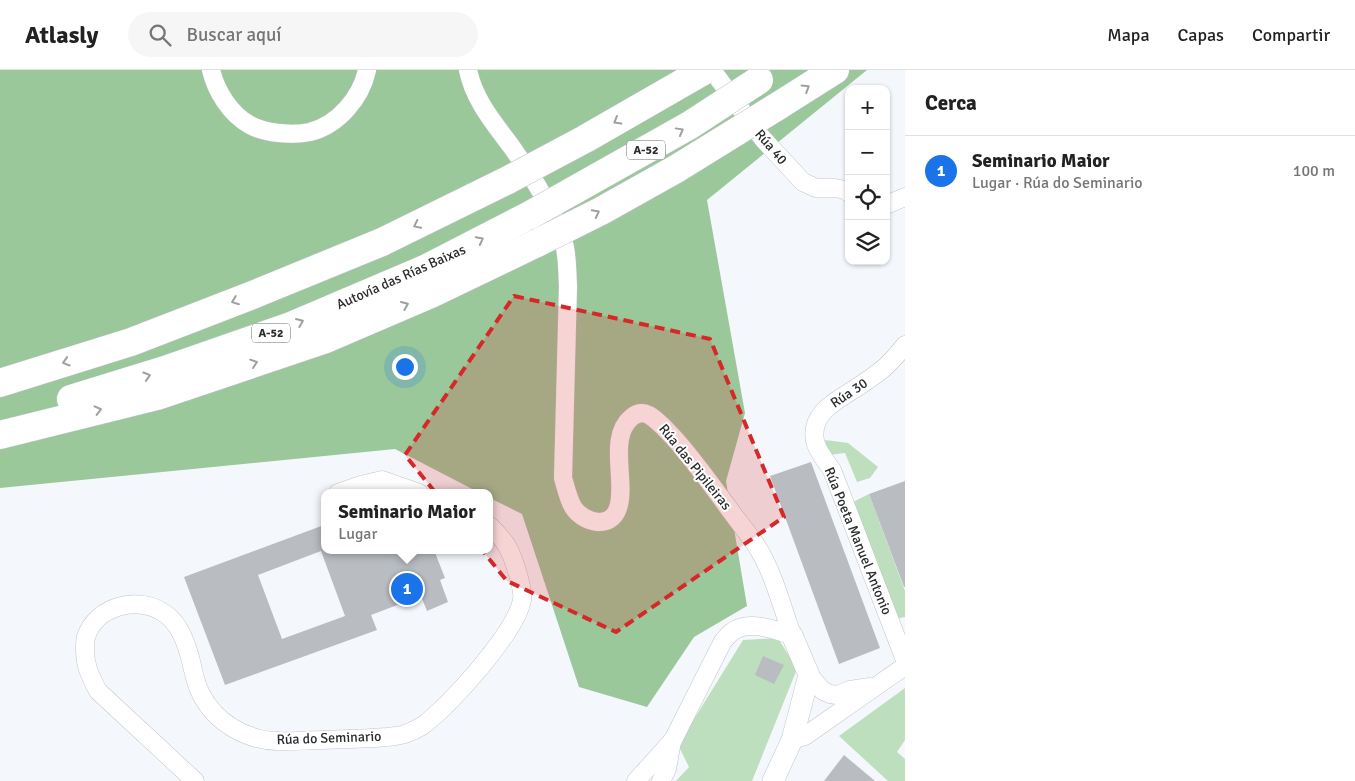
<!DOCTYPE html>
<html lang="es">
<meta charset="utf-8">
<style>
:root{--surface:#fff;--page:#f6f6f6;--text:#222;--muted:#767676;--line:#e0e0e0;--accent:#1a73e8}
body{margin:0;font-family:Signika,sans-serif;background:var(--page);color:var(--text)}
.controls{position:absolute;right:15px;top:15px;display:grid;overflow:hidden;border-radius:10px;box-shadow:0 1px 4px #0004}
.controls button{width:45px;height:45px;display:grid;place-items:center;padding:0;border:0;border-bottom:1px solid var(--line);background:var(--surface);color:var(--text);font:25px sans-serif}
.you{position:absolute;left:404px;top:296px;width:18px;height:18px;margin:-12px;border:4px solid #fff;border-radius:50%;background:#1a73e8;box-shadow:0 0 0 8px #1a73e833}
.badge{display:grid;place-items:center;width:32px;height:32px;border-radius:50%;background:var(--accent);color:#fff;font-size:16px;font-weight:700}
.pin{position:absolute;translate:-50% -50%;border:2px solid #fff;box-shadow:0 1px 5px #0006}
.popup{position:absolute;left:321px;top:419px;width:172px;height:65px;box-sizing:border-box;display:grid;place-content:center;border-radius:10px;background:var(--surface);filter:drop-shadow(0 1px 4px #0005);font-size:16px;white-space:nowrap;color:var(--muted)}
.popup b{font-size:19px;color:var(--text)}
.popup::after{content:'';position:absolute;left:50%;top:100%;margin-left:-10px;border:10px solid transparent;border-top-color:var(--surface)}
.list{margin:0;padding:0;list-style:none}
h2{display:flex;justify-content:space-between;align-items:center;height:65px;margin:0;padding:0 20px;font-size:21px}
h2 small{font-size:16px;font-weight:400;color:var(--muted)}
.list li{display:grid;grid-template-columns:32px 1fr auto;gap:15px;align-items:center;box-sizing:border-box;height:70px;padding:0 20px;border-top:1px solid var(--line)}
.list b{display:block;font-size:19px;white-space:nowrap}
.list p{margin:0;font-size:16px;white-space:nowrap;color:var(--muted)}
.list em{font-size:16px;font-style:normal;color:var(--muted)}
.icon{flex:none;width:28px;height:28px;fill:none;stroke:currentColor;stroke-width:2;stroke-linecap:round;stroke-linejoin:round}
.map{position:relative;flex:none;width:905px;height:711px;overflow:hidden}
header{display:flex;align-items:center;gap:30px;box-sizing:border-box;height:70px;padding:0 25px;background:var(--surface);border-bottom:1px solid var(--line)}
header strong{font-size:24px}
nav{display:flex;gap:28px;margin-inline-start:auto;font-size:18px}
.search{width:350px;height:45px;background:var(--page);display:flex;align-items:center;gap:12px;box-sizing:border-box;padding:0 18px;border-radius:28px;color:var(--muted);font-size:19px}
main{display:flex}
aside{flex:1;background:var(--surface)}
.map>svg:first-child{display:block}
.green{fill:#bddfbd}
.forest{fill:#9ac89b}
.building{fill:#b9bdc1;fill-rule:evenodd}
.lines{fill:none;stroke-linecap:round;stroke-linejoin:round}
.minor-casing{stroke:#c1c5c9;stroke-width:19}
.tertiary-casing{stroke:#c1c5c9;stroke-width:22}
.motorway-casing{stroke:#c1c5c9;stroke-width:29}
.minor{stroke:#fff;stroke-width:18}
.tertiary{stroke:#fff;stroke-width:21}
.motorway{stroke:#fff;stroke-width:28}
.motorway-bridge-casing{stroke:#c1c5c9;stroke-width:29;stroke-linecap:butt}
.motorway-bridge{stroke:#fff;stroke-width:28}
.oneway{stroke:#9fa0a0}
.marked{fill:#d62828;fill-opacity:0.2;stroke:#d62828;stroke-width:4;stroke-dasharray:10 6;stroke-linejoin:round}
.labels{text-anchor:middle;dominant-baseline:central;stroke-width:4;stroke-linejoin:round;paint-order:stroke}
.shield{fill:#fff;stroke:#696b6b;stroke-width:1}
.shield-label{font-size:12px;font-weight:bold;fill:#292b2c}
.street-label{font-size:14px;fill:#292b2c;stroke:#fff}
</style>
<header>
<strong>Atlasly</strong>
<div class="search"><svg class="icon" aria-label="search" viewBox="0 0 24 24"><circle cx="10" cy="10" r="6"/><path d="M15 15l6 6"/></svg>Buscar aquí</div>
<nav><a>Mapa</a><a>Capas</a><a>Compartir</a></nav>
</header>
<main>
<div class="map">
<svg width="905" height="711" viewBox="0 0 905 711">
<rect width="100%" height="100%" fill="#f4f8fc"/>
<g class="green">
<path d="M 825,370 L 848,373 L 878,397 L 870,408 L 857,412 L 845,383 L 828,385 Z"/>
<path d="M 869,424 L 905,521 L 905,547 L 895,549 L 853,432 Z"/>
<path d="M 778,568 L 797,599 L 752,711 L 676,711 L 689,697 L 678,675 L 743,570 Z"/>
<path d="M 905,618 L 905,670 L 897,682 L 905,689 L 905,711 L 888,711 L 839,666 Z"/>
</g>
<path class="forest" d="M 0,0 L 867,0 L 707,130 L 745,343 L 726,411 L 747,536 L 694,567 L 647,637 L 579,617 L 522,444 L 490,428 L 490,423 L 480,423 L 395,379 L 0,418 Z"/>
<g class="building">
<path d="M 811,392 L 880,578 L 839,594 L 770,406 Z"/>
<path d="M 905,411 L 905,517 L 904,517 L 869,424 Z"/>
<path d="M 324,455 L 324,480 L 434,480 L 445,508 L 440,510 L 448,532 L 427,541 L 421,526 L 371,545 L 377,560 L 225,615 L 184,507 ZM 321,481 L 345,546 L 282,569 L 258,505 Z"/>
<path d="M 763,586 L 784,595 L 774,614 L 755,605 Z"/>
<path d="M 844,685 L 875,711 L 824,711 Z"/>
</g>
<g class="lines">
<g class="minor-casing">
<g id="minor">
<path d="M 211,0 C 216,21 230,44 250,55 C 259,60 269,62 279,63 C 289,64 300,64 310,62 C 338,55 361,28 367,0"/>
<path d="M 468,0 C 474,30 494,53 511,76 C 531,104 553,138 563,170 C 568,185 567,201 568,216 L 563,408 C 566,418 568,428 573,437 C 583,453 611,460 618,438 C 627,412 607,367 632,347 C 637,343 643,342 649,345 C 659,351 666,360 674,368 C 694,390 712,416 730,440 C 739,453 751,466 759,480 C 774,505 782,537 792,565"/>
<path d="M 712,0 L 763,69 L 803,112 L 816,118 L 835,118 L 845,120 L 849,123"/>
<path d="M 886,135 L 905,127"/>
<path d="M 905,275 C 897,285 889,295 879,302 C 870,309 862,314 853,320 C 834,332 810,344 815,371 C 817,381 826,391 832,400 L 905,590"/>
<path d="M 338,423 L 361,415 L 382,410 L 419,423"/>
<path d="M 809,605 L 823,621 L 830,624 L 837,625 L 850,620 L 870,617"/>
<path d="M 792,670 L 805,666 L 905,596"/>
<path d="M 195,711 L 98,621 C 90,606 85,596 85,579 C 85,575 85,571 86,567 C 96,536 138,525 164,543 C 179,553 185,570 190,587 C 193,599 195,613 201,624 C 215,652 245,670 277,671 C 291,672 305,670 319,670 C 341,669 364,669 387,667 C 393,666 400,666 405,664 C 411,662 417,659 422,656 C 450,636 516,562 522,530 C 524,519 513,486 507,476 C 502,468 496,462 490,456"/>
<path d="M 636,711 L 673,670 L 723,571 C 726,568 729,564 732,562 C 748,549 774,560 792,565"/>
<path d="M 661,711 L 667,699 L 672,671"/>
</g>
</g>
<g class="tertiary-casing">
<path id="tertiary" d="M 773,711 L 792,670 L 809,605 L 792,565"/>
</g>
<g class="motorway-casing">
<g id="motorway">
<path d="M 778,36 L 835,0"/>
<path d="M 0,313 L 131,272 L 255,224 L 382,172 L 508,110"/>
<path d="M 71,329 L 165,300 L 291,256 L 425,199 L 530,145"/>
<path d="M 0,365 L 157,326 L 326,269 L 431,224 L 537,173"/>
</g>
</g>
<use href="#minor" class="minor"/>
<use href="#tertiary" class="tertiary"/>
<use href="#motorway" class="motorway"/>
<g class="motorway-bridge-casing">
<g id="motorway-bridge">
<path d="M 508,110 L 585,69 L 705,0"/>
<path d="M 530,145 L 690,55 L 759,10"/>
<path d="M 537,173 L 601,141 L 676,99 L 778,36"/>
</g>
</g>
<use href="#motorway-bridge" class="motorway-bridge"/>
</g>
<defs><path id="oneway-chevron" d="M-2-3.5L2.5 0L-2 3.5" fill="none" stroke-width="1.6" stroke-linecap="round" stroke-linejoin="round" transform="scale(1.25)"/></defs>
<g class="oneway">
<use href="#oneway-chevron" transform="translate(806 18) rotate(-32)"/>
<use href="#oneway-chevron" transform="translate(617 51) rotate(150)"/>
<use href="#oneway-chevron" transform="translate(680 61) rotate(-29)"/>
<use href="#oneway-chevron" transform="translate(596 143) rotate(-27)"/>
<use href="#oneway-chevron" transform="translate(417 155) rotate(154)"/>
<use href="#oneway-chevron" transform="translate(480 170) rotate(-27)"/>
<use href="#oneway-chevron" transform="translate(235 231) rotate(159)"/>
<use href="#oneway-chevron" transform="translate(405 235) rotate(-23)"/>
<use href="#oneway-chevron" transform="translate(300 252) rotate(-23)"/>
<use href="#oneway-chevron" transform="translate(66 292) rotate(163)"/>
<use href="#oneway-chevron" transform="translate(254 293) rotate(-19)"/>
<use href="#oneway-chevron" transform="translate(147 306) rotate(-17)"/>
<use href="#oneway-chevron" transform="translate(98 340) rotate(-14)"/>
</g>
<path class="marked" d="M 514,226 L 710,269 L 784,447 L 616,562 L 507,511 L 405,385 Z"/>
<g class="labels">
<g class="shield">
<rect x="627" y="70.5" width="38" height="19" rx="4"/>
<rect x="252" y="253.5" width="38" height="19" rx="4"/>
</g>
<g class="shield-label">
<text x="646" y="80">A-52</text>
<text x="271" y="263">A-52</text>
</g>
<g class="street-label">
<text transform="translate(771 77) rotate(49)">Rúa 40</text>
<text transform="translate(401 207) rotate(-24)">Autovía das Rías Baixas</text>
<text transform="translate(849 323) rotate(-34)">Rúa 30</text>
<text transform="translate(695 397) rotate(51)">Rúa das Pipileiras</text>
<text transform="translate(858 471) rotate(68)">Rúa Poeta Manuel Antonio</text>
<text transform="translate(329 668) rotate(-2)">Rúa do Seminario</text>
</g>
</g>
</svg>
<div class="controls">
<button>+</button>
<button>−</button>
<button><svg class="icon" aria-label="locate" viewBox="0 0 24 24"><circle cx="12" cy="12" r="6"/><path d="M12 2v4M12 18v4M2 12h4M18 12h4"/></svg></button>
<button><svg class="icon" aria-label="layers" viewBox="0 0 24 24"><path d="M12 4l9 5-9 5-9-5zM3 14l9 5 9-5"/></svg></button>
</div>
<div class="you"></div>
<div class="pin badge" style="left:407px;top:519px">1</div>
<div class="popup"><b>Seminario Maior</b>Lugar</div>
</div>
<aside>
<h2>Cerca<small></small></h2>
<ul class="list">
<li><span class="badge">1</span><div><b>Seminario Maior</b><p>Lugar · Rúa do Seminario</p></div><em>100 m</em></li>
</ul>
</aside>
</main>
